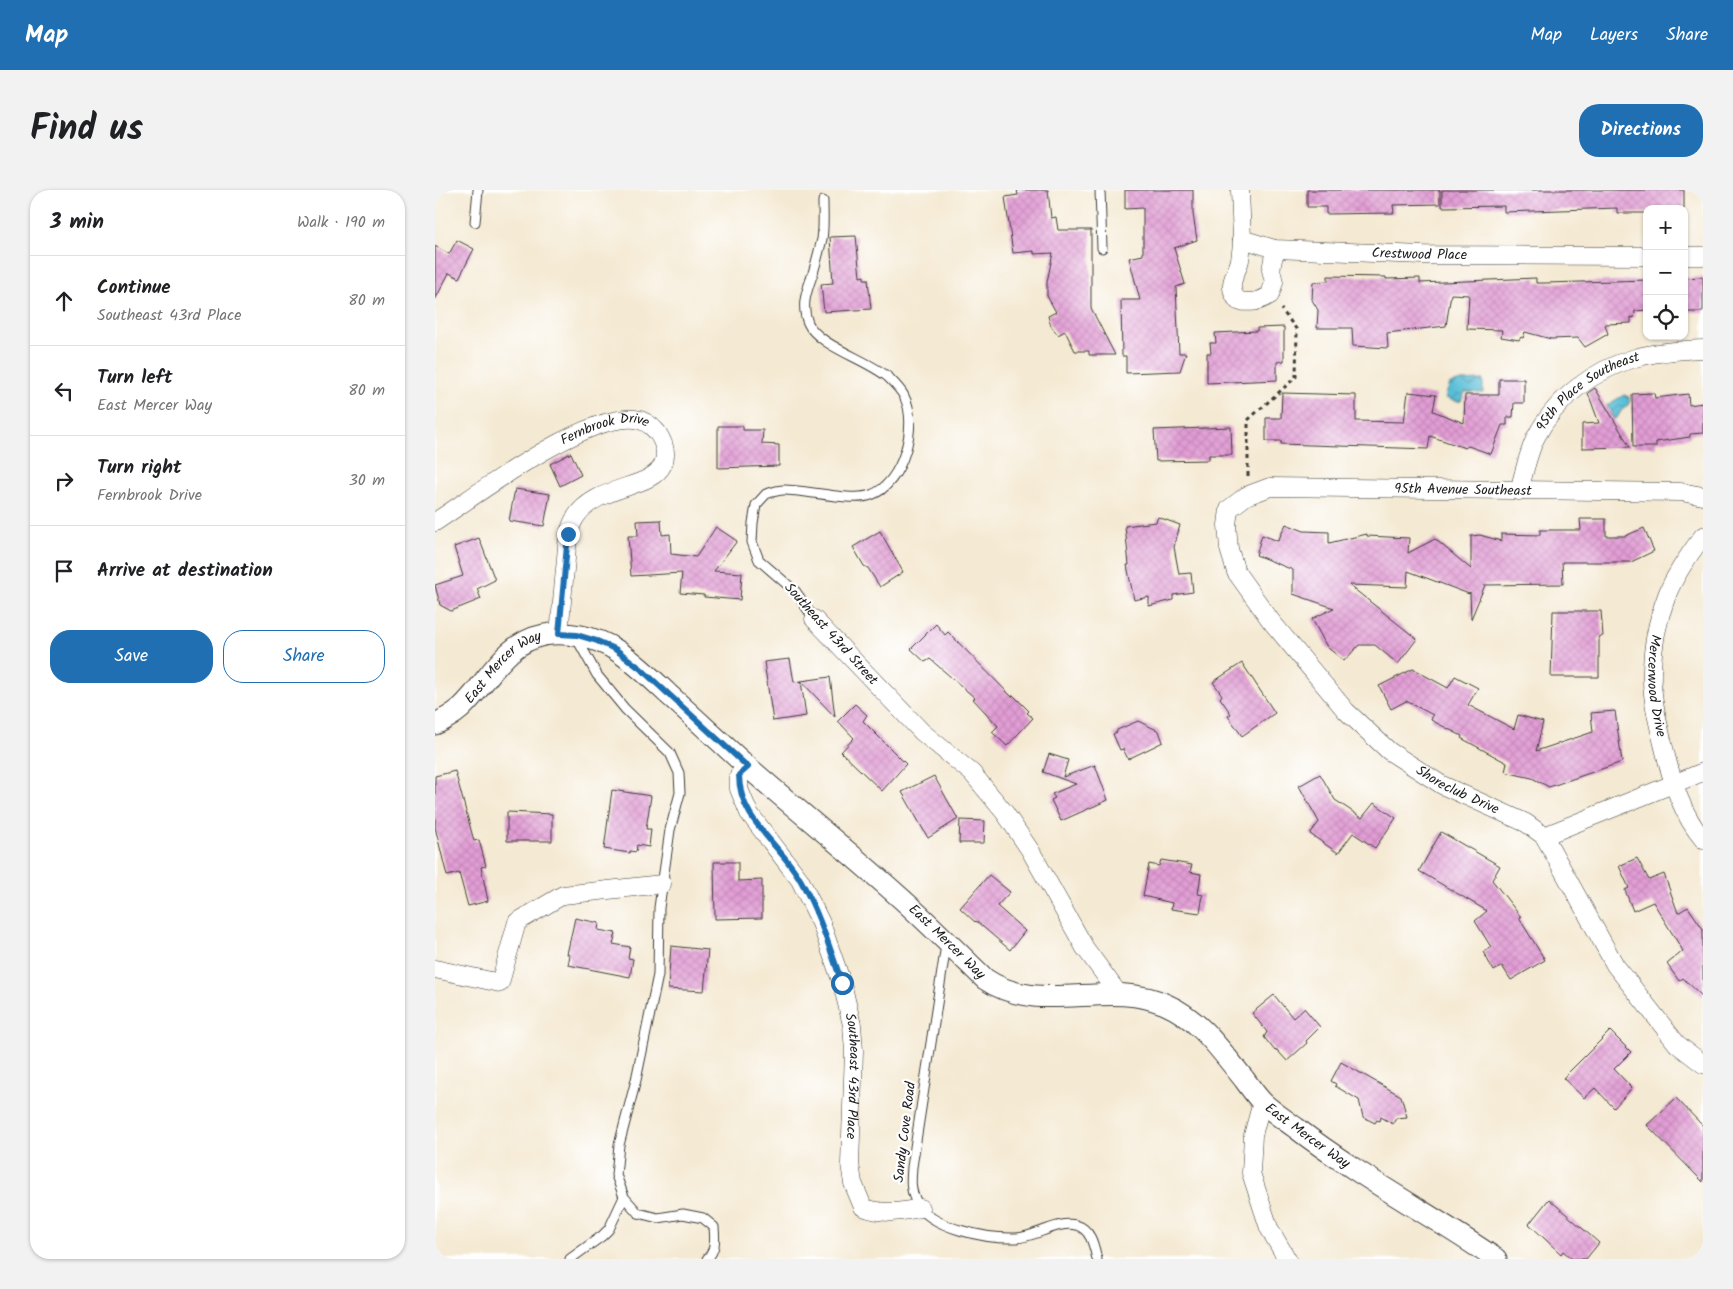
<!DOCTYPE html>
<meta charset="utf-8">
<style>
:root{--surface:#fff;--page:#f2f2f2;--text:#202124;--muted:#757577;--line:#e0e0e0;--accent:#1f6fb2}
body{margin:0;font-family:Kalam,sans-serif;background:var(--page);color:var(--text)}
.controls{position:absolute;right:15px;top:15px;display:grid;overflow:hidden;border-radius:10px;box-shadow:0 1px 4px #0004}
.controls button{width:45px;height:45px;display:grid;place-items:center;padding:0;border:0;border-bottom:1px solid var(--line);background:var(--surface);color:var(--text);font:25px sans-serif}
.stop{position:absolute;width:15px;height:15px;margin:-11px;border:4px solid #1f6fb2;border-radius:50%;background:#fff}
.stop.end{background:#1f6fb2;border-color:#fff;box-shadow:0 1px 5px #0008}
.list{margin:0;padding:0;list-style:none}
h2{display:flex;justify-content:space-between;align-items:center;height:65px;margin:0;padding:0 20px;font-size:21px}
h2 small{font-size:16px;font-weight:400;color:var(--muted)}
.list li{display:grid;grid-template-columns:32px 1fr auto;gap:15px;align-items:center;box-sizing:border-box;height:90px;padding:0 20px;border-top:1px solid var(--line)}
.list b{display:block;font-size:19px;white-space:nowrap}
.list p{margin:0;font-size:16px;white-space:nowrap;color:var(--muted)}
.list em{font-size:16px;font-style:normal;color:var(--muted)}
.actions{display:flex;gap:10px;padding:15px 20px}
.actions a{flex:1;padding:11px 0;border:1px solid var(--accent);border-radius:20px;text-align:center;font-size:18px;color:var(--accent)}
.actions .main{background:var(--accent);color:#fff}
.icon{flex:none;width:28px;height:28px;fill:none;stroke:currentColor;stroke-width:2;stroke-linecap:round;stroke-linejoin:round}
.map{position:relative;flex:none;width:1268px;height:1069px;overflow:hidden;border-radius:20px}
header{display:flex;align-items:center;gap:30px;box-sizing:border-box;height:70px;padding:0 25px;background:var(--accent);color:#fff}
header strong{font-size:24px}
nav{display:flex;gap:28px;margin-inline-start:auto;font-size:18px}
.intro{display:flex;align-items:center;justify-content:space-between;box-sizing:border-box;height:120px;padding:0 30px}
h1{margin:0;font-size:35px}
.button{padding:12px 22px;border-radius:20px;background:var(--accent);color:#fff;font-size:18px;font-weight:700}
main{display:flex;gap:30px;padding:0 30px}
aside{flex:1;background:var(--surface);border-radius:20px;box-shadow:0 1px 4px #0004}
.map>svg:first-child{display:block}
.water{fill:url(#water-waves);stroke:#3a6d7a}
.building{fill:url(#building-cross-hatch)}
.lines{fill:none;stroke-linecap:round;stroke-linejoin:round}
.service-casing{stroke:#3c3b37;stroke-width:11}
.minor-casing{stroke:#3c3b37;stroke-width:19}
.tertiary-casing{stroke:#3c3b37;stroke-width:23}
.path{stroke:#3c3b37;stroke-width:3;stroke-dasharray:4 4;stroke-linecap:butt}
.service{stroke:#fff;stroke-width:9}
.minor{stroke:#fff;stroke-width:18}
.tertiary{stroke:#fff;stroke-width:21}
.route{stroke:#1f6fb2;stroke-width:6}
.labels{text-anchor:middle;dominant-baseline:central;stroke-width:4.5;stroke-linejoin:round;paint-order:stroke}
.street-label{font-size:14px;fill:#1c1c1c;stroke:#fff}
</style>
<header>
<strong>Map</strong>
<nav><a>Map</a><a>Layers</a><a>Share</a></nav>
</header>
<div class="intro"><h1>Find us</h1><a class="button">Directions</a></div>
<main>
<aside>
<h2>3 min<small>Walk · 190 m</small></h2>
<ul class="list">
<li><svg class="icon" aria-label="ahead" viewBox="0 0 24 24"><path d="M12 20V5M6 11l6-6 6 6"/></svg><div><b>Continue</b><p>Southeast 43rd Place</p></div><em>80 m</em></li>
<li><svg class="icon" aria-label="left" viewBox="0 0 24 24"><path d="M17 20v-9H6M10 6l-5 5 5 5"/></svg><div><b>Turn left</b><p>East Mercer Way</p></div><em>80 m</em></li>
<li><svg class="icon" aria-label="right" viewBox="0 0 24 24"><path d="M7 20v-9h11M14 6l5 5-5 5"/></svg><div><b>Turn right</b><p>Fernbrook Drive</p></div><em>30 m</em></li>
<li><svg class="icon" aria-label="arrive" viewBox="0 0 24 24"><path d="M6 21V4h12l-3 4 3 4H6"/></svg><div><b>Arrive at destination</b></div></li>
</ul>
<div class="actions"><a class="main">Save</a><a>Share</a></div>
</aside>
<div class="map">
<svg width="1268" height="1069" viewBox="0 0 1268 1069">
<defs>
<pattern id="water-waves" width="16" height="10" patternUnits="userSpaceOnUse" patternTransform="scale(1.25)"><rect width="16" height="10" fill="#59bed7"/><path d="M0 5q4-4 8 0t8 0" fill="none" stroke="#499aae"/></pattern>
<pattern id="building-cross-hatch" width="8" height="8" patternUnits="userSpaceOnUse" patternTransform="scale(1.25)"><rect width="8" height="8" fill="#e29dd5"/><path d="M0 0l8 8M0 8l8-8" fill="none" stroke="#c187b6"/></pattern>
</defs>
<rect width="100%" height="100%" fill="#fff"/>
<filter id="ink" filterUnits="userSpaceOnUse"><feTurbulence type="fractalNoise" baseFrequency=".02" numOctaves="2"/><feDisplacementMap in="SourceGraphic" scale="10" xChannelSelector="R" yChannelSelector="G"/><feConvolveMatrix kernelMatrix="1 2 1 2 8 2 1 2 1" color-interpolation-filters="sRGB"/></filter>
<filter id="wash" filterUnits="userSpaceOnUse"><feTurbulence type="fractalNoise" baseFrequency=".0096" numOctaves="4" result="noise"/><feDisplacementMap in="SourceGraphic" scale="20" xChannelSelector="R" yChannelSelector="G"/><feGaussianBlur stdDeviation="1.12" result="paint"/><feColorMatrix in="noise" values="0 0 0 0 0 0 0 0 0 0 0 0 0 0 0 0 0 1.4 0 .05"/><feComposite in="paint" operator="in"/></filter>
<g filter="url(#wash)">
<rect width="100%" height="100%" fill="#f4e9d2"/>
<g class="water">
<path d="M 1048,190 L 1048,203 L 1030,202 L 1026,211 C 1022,212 1013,210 1010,207 L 1015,194 L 1027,191 Z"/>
<path d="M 1189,205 L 1194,207 L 1194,214 L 1186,221 L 1182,228 L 1179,229 L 1172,215 Z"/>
</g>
<g id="blocks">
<g class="building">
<path d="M 582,0 L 613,0 L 616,28 L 621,27 L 623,40 L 656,40 L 656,118 L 680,165 L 654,165 L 654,161 L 640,161 L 630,141 L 623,145 L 616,136 L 613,126 L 621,122 L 612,106 L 612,92 L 618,63 L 599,64 L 599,61 L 578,63 L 570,7 L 583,5 Z"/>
<path d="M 690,0 L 758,0 L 758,24 L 762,50 L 739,58 L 750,94 L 741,97 L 744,163 L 751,163 L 745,181 L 691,183 L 691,166 L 687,166 L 686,110 L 705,110 L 694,68 L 708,65 L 708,18 L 690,19 Z"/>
<path d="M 872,0 L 1005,0 L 1005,14 L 958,15 L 959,23 L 891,24 L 891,17 L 872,17 Z"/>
<path d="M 1007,0 L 1249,0 L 1249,19 L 1212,19 L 1212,23 L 1182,23 L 1182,18 L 1069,22 L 1069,16 L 1007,17 Z"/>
<path d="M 421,46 L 425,87 L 429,86 L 429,89 L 433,89 L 436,119 L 389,122 L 386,94 L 398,93 L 395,47 Z"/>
<path d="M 22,50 L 39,59 L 24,88 L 14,83 L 0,110 L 0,56 L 14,64 Z"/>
<path d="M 893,86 L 951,87 L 951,89 L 985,88 L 985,93 L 1101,88 L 1101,93 L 1111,93 L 1212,90 L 1212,120 L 1200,121 L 1199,128 L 1196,127 L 1196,133 L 1170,134 L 1173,144 L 1150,157 L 1143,148 L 1116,149 L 1090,142 L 1088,148 L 1086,147 L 1084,150 L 1066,147 L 1067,140 L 1032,139 L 1034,105 L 1016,104 L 1011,136 L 952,143 L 953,158 L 918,156 L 917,138 L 882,138 L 883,120 L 877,110 L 878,92 L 893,91 Z"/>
<path d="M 1268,87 L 1268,122 L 1249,122 L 1249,88 Z"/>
<path d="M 849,137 L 849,171 L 842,172 L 842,190 L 772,193 L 772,163 L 776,163 L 775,153 L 781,153 L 780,143 L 822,141 L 822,138 Z"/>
<path d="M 1064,189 L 1089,189 L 1089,213 L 1079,213 L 1078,227 L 1072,227 L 1072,235 L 1067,235 L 1056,264 L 1033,256 L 1030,258 L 995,246 L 993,259 L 846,254 L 846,251 L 831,251 L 831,228 L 846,228 L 847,203 L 921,205 L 921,231 L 969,232 L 973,202 L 1001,205 L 998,221 L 1029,233 L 1030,205 L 1064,205 Z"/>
<path d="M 1160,198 L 1195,257 L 1147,258 L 1147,234 L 1164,233 L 1153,203 Z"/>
<path d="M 1219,203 L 1220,208 L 1253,204 L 1254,215 L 1268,213 L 1268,243 L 1255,244 L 1255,247 L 1221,252 L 1221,257 L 1198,257 L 1197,204 Z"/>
<path d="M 283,236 L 308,236 L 308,240 L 328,240 L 327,254 L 344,255 L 344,276 L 283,278 Z"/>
<path d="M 796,237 L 797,265 L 774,265 L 774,270 L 721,271 L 719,240 Z"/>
<path d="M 136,263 L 146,285 L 125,296 L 115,274 Z"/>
<path d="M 80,299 L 115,304 L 109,336 L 74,331 Z"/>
<path d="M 723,327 L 745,335 L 739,357 L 744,384 L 756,383 L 758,402 L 738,405 L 738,410 L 714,416 L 714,407 L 699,410 L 692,375 L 694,375 L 690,336 L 721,332 Z"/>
<path d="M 1145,329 L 1171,329 L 1171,346 L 1190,346 L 1209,338 L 1219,361 L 1196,372 L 1127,372 L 1128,394 L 1050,395 L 1036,429 L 1035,403 L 1034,404 L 973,381 L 972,397 L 914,395 L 982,449 L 963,474 L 940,455 L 924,455 L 909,471 L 892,457 L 877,429 L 899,418 L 858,404 L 858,380 L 821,365 L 827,345 L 843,351 L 851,334 L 869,341 L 894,342 L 894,353 L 932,344 L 932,346 L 974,348 L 973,363 L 1000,349 L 1036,379 L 1036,346 L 1045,345 L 1066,351 L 1066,344 L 1105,345 L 1105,340 L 1146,340 Z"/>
<path d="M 226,330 L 227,345 L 235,344 L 236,364 L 261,367 L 281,337 L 302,351 L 279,381 L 307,383 L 305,410 L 269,407 L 269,405 L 245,403 L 247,383 L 196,386 L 193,346 L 203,346 L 202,331 Z"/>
<path d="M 445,341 L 468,382 L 445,397 L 433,378 L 429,376 L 418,357 Z"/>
<path d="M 44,348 L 60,390 L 42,399 L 46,409 L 16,421 L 5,415 L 0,395 L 28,386 L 19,357 Z"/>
<path d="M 1118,421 L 1166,421 L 1168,446 L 1164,447 L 1164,487 L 1116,487 Z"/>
<path d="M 501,434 L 510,445 L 513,442 L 577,507 L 578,505 L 594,521 L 592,523 L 598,528 L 572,556 L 557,542 L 563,536 L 538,509 L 540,508 L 495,469 L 490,472 L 476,459 Z"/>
<path d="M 355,469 L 359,492 L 366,491 L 371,526 L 338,531 L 329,472 Z"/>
<path d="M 807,473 L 840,523 L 807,546 L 793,526 L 796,524 L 785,508 L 787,505 L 778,492 Z"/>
<path d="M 978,479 L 1013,498 L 1020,486 L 1043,498 L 1033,515 L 1079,539 L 1083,525 L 1108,532 L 1101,561 L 1158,542 L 1156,523 L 1180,521 L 1187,572 L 1114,597 L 1097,588 L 1070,582 L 1072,573 L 1026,548 L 1027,546 L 996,530 L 998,525 L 971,511 L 956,519 L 944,496 Z"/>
<path d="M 395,487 L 400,527 L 366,491 Z"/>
<path d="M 420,514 L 432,525 L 428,531 L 471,574 L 447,601 L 406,562 L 419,548 L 403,531 Z"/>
<path d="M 703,531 L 724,541 L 728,552 L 693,569 L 688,559 L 685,560 L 678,544 L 682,542 L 682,540 Z"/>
<path d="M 614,564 L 633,570 L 628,587 L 660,575 L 673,610 L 626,631 L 616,610 L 620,608 L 617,604 L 641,594 L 608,582 Z"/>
<path d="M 20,581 L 39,651 L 44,650 L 51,676 L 46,677 L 53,711 L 33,716 L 24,683 L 12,686 L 0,637 L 0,586 Z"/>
<path d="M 885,584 L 900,610 L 927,628 L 939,613 L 961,628 L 940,658 L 918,643 L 903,663 L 875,644 L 884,632 L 864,596 Z"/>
<path d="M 499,586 L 523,629 L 493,648 L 467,602 Z"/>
<path d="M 177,600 L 216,606 L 211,639 L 216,639 L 214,657 L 202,655 L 201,662 L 195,661 L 195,663 L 169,659 Z"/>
<path d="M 72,622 L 117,624 L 117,651 L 72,651 Z"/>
<path d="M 525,630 L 550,631 L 549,653 L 524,653 Z"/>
<path d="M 1006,642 L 1065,676 L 1057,690 L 1086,727 L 1084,728 L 1110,770 L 1076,790 L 1067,776 L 1059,781 L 1048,762 L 1056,757 L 1040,731 L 1052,721 L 984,681 Z"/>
<path d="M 1202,668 L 1214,690 L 1229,684 L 1243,723 L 1253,717 L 1268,739 L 1268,807 L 1248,788 L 1244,791 L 1232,774 L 1248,761 L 1218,712 L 1198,721 L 1190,700 L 1194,698 L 1184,676 Z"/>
<path d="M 726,670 L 757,675 L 755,682 L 766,684 L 763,704 L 768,705 L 765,723 L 736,719 L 737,713 L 708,706 L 714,674 L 724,676 Z"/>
<path d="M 279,672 L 303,672 L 303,691 L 327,690 L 327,728 L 280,729 Z"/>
<path d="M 554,685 L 575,702 L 562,716 L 590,741 L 575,760 L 541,731 L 540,732 L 525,718 Z"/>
<path d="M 140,728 L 164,733 L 163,740 L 181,743 L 178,754 L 195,757 L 193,768 L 198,769 L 195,787 L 133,775 L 135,765 L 132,764 Z"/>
<path d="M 236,756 L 273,760 L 269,801 L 233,799 Z"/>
<path d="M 839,805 L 858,828 L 869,818 L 885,837 L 871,851 L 872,853 L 852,871 L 842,860 L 840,861 L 829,847 L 832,842 L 817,823 Z"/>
<path d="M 1175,841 L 1196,862 L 1179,879 L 1197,898 L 1179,918 L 1160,898 L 1149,908 L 1128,888 Z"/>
<path d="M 906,872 L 966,906 L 972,927 L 961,928 L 958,934 L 946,927 L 945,931 L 942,930 L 940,933 L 928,927 L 924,910 L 900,896 L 901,894 L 896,891 Z"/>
<path d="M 1241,908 L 1268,936 L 1268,992 L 1212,935 Z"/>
<path d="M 1114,1009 L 1164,1053 L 1151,1069 L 1137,1069 L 1128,1061 L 1126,1064 L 1094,1034 Z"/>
</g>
</g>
</g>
<g filter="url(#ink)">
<use href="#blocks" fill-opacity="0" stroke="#3c3b37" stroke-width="1"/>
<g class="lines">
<g class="service-casing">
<g id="service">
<path d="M 665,0 L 667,58"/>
<path d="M 40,32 L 43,0"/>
<path d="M 379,429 L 361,402 L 324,370 L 317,352 L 318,333 L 321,315 L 331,304 C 337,302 343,300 349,300 C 371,300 418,312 436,305 C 468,294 484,234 469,206 C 466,200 459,193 454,188 C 434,170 383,156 373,133 C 366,116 371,103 377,86 C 381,74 384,61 387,49 C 389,37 388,23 388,11"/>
<path d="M 141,447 L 162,485 L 190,519 L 235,563 L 244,583 L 245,603 L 235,640 L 224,718 L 223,785 L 201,890 L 184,955 L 181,985 L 189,1007 L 203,1023 L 223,1028 L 248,1024 L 268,1028 L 279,1037 C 280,1049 281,1060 272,1069"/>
<path d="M 511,755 L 477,977 C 476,990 475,1000 481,1011 C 494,1039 554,1049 581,1048 C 601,1047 621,1031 641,1035 C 656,1039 659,1056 662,1069"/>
<path d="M 135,1069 L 167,1046 L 174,1039 L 189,1007"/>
</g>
</g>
<g class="minor-casing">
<g id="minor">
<path id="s1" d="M 805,0 L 807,49 L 840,59 L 988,65 L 1212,66"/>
<path d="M 807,49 C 807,56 806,63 805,70 C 801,87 790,94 803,111 C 817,113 824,112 835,105 L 839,92 L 836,80 L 840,59"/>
<path d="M 1249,66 L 1268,66"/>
<path id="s2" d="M 1084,301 C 1089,283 1093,263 1101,247 C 1121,208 1159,180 1200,168 C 1221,162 1246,160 1268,159"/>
<path id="s3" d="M 1268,306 L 1246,302 L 835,297 L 811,306 L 794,319 L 792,335 L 794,359 L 801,382 L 836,431 L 911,521 L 954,561 L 1007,595 L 1091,633 L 1109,646 L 1180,775 L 1242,854 L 1268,874"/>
<path id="s4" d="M 0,332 C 44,303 149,224 200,229 C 210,230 216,235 222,242 C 228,251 233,263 228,274 C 217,300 161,294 140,328 C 131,343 132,363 130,379 C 128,401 126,422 124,444"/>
<path id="s5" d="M 1268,346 C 1256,362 1239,387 1232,405 C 1223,429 1217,458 1217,483 C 1216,509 1225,541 1231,566 C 1238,594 1248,626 1268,649"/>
<path d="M 379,429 L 487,542 L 537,583 L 570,623 L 595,660 L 650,758 L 683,803"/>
<path id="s6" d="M 313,577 L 304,585 L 304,599 L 314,623 L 365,690 L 386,733 L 407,793 L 417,835 L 419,861 L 415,974 L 418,993 L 428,1017 C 448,1025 465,1022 486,1018"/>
<path d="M 1109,646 L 1268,582"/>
<path d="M 0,779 L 65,793 L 82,732 L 128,705 L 227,694"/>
<path d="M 827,912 L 818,945 L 816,983 L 834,1038 L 852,1069"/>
</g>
</g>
<g class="tertiary-casing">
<g id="tertiary">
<path id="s7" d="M 0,534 C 9,530 18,525 26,518 C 53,493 68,453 109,445 C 132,441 161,447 181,460 C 200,472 216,488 233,504 C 260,528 286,553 314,578 C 362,620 412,660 460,703 C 491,730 520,760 550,789 C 606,827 671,788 730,814 C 765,829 786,861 809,889 C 815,897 821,906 828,913 C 838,922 850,930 861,938 C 925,987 995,1024 1061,1069"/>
</g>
</g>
<path class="path" d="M 813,286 L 813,230 L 861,187 L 862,140 L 846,119"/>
<use href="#service" class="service"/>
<use href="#minor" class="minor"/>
<use href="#tertiary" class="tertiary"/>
</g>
</g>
<g class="lines" filter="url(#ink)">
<path class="route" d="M 133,344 L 124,444 L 142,445 L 162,451 L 180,459 L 206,479 L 313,577 L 304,585 C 304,631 346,654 366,691 C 384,723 395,759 407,793"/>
</g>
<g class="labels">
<g class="street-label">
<text stroke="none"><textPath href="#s1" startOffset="228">Crestwood Place</textPath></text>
<text stroke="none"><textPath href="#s2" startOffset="128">95th Place Southeast</textPath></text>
<text stroke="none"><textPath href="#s4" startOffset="196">Fernbrook Drive</textPath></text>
<text transform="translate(1028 300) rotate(1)">95th Avenue Southeast</text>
<text transform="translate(396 444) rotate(48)">Southeast 43rd Street</text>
<text stroke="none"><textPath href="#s7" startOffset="90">East Mercer Way</textPath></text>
<text stroke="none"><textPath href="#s5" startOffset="162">Mercerwood Drive</textPath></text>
<text stroke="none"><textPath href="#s3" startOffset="860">Shoreclub Drive</textPath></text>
<text stroke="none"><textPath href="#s7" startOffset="660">East Mercer Way</textPath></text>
<text stroke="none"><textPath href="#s6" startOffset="342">Southeast 43rd Place</textPath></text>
<text transform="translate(470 942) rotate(-83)">Sandy Cove Road</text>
<text stroke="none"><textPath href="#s7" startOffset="1094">East Mercer Way</textPath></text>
</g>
</g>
</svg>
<div class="controls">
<button>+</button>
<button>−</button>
<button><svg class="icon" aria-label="locate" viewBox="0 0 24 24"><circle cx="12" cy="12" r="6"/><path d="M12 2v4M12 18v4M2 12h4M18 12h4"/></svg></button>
</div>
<div class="stop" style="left:407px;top:793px"></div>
<div class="stop end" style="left:133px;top:344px"></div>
</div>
</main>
